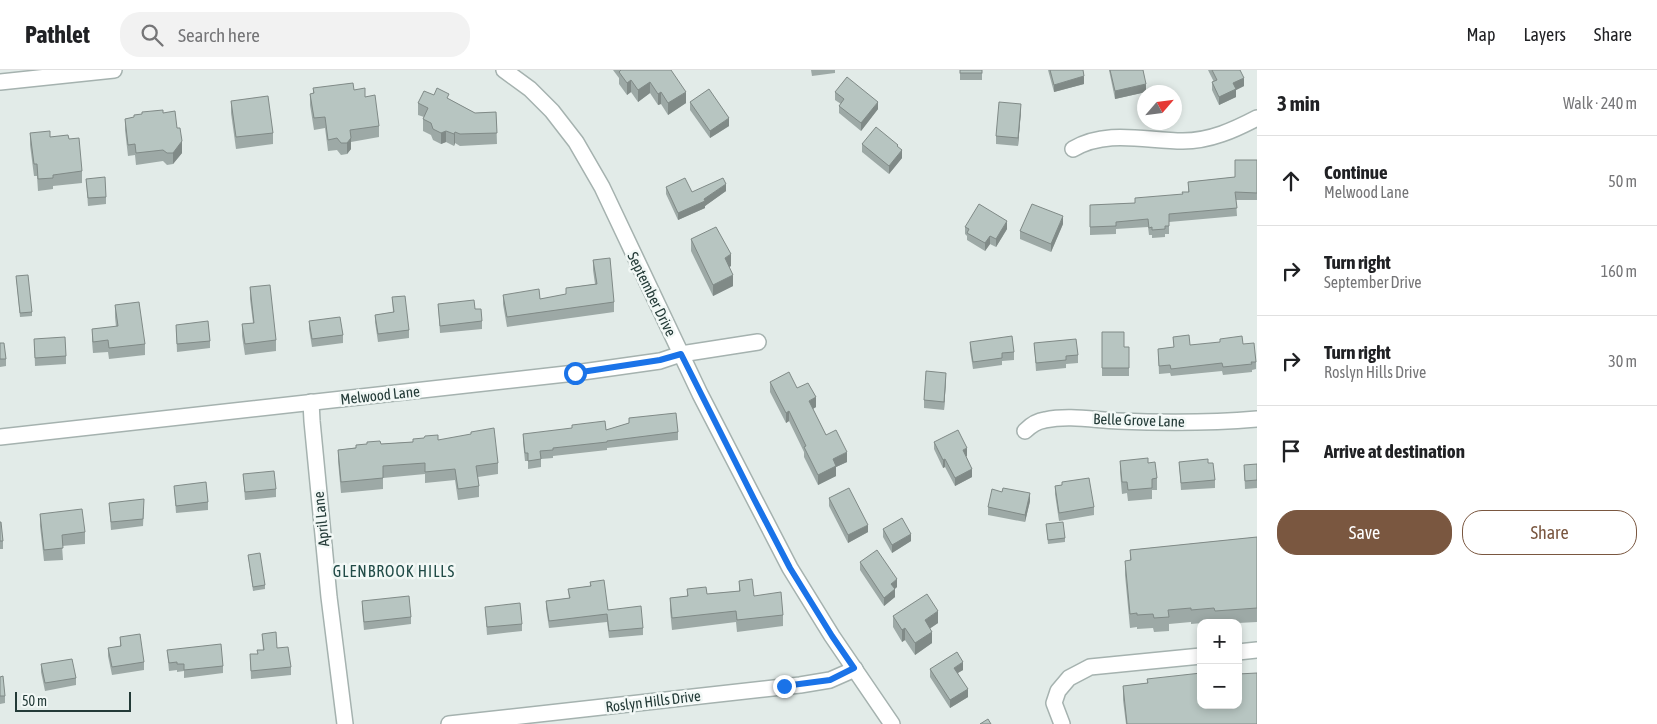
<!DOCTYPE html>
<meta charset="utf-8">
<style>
:root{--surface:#fff;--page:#f2f2f2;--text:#202124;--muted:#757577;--line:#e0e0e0;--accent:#7a5740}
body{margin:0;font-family:"Asap Condensed",sans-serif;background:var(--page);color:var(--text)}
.controls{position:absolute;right:15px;bottom:15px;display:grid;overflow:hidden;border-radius:10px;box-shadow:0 2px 8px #0003}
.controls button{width:45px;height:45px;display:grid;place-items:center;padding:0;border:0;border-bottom:1px solid var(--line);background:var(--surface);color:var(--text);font:25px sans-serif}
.compass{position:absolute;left:1137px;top:15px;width:45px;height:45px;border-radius:50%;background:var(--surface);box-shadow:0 2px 8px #0003;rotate:62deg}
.scale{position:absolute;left:15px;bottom:12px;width:116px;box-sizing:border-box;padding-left:5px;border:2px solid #233a37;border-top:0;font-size:14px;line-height:18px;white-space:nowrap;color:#233a37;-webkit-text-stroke:4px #f2f8f6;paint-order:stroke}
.stop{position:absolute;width:15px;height:15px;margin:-11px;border:4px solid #1a73e8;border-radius:50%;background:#fff}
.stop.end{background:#1a73e8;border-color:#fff;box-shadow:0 1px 5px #0008}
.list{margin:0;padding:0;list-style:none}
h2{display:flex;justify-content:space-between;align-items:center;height:65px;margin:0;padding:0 20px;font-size:21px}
h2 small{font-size:16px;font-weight:400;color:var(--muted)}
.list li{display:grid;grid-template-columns:32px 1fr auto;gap:15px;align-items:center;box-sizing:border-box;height:90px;padding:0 20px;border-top:1px solid var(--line)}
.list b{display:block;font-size:19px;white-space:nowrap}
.list p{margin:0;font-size:16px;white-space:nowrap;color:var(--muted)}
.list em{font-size:16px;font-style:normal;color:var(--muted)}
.actions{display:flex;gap:10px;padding:15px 20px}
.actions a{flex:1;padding:11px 0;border:1px solid var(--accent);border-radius:20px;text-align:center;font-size:18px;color:var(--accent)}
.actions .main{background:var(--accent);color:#fff}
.icon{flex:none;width:28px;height:28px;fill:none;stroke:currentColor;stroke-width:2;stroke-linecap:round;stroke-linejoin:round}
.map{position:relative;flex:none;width:1257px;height:654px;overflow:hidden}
header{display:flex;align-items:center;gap:30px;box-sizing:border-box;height:70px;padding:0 25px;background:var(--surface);border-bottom:1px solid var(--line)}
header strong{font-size:24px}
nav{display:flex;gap:28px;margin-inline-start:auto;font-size:18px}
.search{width:350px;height:45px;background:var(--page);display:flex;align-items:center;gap:12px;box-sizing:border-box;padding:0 18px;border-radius:20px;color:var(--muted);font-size:19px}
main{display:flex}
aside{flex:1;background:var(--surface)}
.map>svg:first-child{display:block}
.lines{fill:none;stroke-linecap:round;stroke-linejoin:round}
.street-casing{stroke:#a5b2af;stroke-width:18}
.street{stroke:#fff;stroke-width:15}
.wall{fill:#9da9a6}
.shaded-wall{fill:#808a87}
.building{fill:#b7c5c1;stroke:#808a87}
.route{stroke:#1a73e8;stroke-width:6}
.labels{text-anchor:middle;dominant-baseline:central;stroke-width:5;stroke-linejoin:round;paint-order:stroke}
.street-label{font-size:15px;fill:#233a37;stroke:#f2f8f6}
.neighbourhood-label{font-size:16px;letter-spacing:1px;fill:#214b47;stroke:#f2f8f6}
</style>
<header>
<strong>Pathlet</strong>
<div class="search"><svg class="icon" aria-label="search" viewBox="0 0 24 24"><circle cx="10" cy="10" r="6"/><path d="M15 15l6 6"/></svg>Search here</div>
<nav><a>Map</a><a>Layers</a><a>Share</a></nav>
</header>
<main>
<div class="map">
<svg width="1257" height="654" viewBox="0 0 1257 654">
<rect width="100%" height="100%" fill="#e2ebe8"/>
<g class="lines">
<g class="street-casing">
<g id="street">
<path d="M 504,0 L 530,19 L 552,41 L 576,72 L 602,117 L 700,324 L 790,498 L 832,566 L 892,654"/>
<path d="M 0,12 L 114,0"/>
<path d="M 1073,79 C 1107,59 1146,71 1183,71 C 1210,71 1234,60 1257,48"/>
<path d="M 311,332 L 312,351 L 329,527 L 345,654"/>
<path d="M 1025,361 C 1031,355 1037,351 1045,350 C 1069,345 1094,350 1118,351 C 1164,353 1211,353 1257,349"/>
<path d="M 0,367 L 575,303 L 660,291 L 681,284 L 758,272"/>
<path d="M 1238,582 L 1257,580"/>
<path d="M 449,654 L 800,615 L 830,610 L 855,599"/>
<path d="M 1062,654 L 1054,633 L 1058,621 L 1069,608 L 1090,597 L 1201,586"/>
</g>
</g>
<use href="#street" class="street"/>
</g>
<g class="wall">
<path d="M 613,0 L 671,0 L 686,33 L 668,45 L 661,34 L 658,35 L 650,23 L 638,32 L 631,22 L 627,25 L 619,14 L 619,8 Z"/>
<path d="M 811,0 L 835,0 L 835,3 L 812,6 Z"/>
<rect x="960" y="0" width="22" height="10"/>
<path d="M 1048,0 L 1083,0 L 1084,14 L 1054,22 Z"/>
<path d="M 1109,0 L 1143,0 L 1146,22 L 1115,29 Z"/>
<path d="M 1208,0 L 1240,0 L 1244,16 L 1236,20 L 1236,27 L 1219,35 L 1212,20 L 1212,12 L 1214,12 Z"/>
<path d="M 313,18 L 354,20 L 365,27 L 379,56 L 379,67 L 351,72 L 351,79 L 347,84 L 341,85 L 337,80 L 328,81 L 325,58 L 314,60 L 310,35 L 310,24 L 313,23 Z"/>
<path d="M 835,22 L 878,39 L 861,61 L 839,43 L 839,36 L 841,34 L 835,30 Z"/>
<path d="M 434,25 L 449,29 L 475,43 L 496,42 L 497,74 L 460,76 L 455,73 L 454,76 L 446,72 L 441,74 L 433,70 L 431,65 L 423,61 L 423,49 L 424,47 L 418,45 L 418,33 Z"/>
<path d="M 231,31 L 273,63 L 273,74 L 236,79 L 231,43 Z"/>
<path d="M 690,32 L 729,56 L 710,68 L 690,40 Z"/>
<path d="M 1021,41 L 1018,76 L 996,74 L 996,66 Z"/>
<path d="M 163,43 L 177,58 L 182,83 L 173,94 L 167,95 L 163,91 L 136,95 L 135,85 L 128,86 L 125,60 L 125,49 Z"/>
<path d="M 30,63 L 50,67 L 69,69 L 82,101 L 82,113 L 53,116 L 53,119 L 38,121 L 37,106 L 34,106 L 30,75 Z"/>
<path d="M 862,74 L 898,77 L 902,88 L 889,104 L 862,82 Z"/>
<path d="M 1257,90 L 1257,130 L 1236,130 L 1237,146 L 1169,152 L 1169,164 L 1165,164 L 1165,167 L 1152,168 L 1152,165 L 1149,165 L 1148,157 L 1116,159 L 1116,164 L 1090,165 L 1090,135 L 1135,133 L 1183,124 L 1188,122 L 1188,112 L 1235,107 Z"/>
<path d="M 86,109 L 106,127 L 106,134 L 88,136 Z"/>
<path d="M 666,117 L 692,122 L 726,121 L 705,136 L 705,138 L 678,150 L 666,124 Z"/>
<path d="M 1063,154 L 1051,182 L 1020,169 L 1020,161 Z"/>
<path d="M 965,157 L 1007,159 L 996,177 L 990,174 L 985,181 L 967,170 L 967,166 L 965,164 Z"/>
<path d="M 691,169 L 731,196 L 729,197 L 733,216 L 713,226 L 691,181 Z"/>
<path d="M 593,190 L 614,232 L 614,242 L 507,257 L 503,234 L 503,225 L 540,229 L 566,225 L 566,218 L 595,214 L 593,200 Z"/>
<path d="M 16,206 L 32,242 L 32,246 L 20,247 Z"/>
<path d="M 250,217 L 276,270 L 276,281 L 245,285 L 242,266 L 242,254 L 253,253 L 250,229 Z"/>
<path d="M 392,227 L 409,260 L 409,268 L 378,272 L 375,252 L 375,245 L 393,242 Z"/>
<path d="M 438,234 L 475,239 L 482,251 L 482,259 L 440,263 Z"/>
<path d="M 115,235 L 145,274 L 145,285 L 109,289 L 108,282 L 93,283 L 92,271 L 92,259 L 116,257 L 115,247 Z"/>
<path d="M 309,251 L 343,265 L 343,273 L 312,277 L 309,259 Z"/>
<path d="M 176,255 L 210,271 L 210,278 L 177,282 Z"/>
<path d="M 1102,262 L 1124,277 L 1129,277 L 1129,306 L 1102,306 Z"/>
<path d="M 1173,267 L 1190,275 L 1243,274 L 1256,292 L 1256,299 L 1252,300 L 1252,302 L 1223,305 L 1222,301 L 1171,306 L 1170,303 L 1159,304 L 1158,279 L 1174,277 Z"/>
<path d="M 34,269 L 66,286 L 66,294 L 35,296 Z"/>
<path d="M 970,272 L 1014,282 L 1014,290 L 1002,291 L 1002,295 L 973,299 L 970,280 Z"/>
<path d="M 0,273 L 6,289 L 6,296 L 0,297 Z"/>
<path d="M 1034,273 L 1078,285 L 1078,293 L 1066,294 L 1066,298 L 1036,301 Z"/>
<path d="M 946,310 L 944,340 L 924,338 L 924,330 Z"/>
<path d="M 770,312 L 797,318 L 816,337 L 813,339 L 826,365 L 847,392 L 836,397 L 836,406 L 818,415 L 804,387 L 804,382 L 789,351 L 786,353 L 770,322 Z"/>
<path d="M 629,348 L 678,362 L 678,370 L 607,378 L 607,380 L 553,386 L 553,388 L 541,389 L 541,397 L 528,399 L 528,391 L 525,391 L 523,372 L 523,364 L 606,360 L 629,353 Z"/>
<path d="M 438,370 L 498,393 L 498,404 L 478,407 L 479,416 L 479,427 L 458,430 L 455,410 L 425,413 L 425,404 L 383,408 L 383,419 L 341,423 L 338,391 L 338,380 L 381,374 Z"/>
<path d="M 934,372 L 967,386 L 966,386 L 972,407 L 955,416 L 945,397 L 943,398 L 934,379 Z"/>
<path d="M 1120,391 L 1148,393 L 1157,408 L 1157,420 L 1152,420 L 1152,429 L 1128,431 L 1127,423 L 1122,424 L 1120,402 Z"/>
<path d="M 1179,392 L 1208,393 L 1215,410 L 1215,418 L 1181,420 Z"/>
<path d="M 1257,394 L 1257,418 L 1245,419 L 1244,395 Z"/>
<path d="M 243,404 L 276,419 L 276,427 L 245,430 Z"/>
<path d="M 1062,415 L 1094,437 L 1094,445 L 1059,451 L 1055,424 L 1055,416 Z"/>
<path d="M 174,416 L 208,432 L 208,440 L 176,443 Z"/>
<path d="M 829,428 L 868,462 L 848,473 L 829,436 Z"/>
<path d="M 1030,431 L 1025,452 L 988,445 L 988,437 Z"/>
<path d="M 109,433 L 144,437 L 143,456 L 111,460 Z"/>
<path d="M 40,444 L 85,462 L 85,474 L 62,476 L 63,490 L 44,491 L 40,456 Z"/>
<path d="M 0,452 L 3,471 L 3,479 L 0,479 Z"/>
<path d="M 1046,454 L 1065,468 L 1065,472 L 1048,474 Z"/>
<path d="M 883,459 L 911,471 L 892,483 L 883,467 Z"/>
<path d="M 1257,467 L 1257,552 L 1238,553 L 1214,553 L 1214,552 L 1191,554 L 1191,552 L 1169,554 L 1169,561 L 1154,562 L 1153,558 L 1137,559 L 1137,557 L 1130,558 L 1125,505 L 1125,491 L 1130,490 L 1130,480 Z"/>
<path d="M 248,485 L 265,515 L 265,519 L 253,521 Z"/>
<path d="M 860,492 L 897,517 L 895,519 L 895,527 L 884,536 L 860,500 Z"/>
<path d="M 739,511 L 754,526 L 783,545 L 783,556 L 737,562 L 736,552 L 672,560 L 670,540 L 670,528 L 687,526 L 687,519 L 707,524 L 739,521 Z"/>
<path d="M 590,512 L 608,540 L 643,558 L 643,565 L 609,568 L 607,552 L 549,558 L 546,538 L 546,531 L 569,528 L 568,519 L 590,516 Z"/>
<path d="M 362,531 L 411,547 L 411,554 L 364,560 L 362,539 Z"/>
<path d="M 485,537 L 522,554 L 522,561 L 487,565 Z"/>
<path d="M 893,546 L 938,553 L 930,558 L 932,573 L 915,585 L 905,570 L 902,572 L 893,557 Z"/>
<path d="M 262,564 L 277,578 L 291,597 L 291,605 L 251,609 L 250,584 L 257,584 L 263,580 Z"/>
<path d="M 120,567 L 144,592 L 144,600 L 112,605 L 108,586 L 108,578 L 120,576 Z"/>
<path d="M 167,580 L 223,596 L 223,603 L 184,608 L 184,601 L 177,602 L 177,600 L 169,601 Z"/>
<path d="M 41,594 L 76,608 L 76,615 L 45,621 L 41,602 Z"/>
<path d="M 930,599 L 963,600 L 958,603 L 968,627 L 950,638 L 930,607 Z"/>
<path d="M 0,607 L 5,626 L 5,633 L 0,634 Z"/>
<path d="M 1147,609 L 1257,654 L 1126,654 L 1123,630 L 1123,616 L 1147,613 Z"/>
</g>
<g class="shaded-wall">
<path d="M 1084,6 L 1084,14 L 1054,22 L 1054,15 Z"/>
<path d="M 1244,8 L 1244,16 L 1236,20 L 1236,27 L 1219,35 L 1219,27 L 1233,13 Z"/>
<path d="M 631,10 L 631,22 L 627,25 L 627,13 Z"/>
<path d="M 650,12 L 650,23 L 638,32 L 638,20 Z"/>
<path d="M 1146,14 L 1146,22 L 1115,29 L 1115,21 Z"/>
<path d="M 661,22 L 661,34 L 658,35 L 658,24 Z"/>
<path d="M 686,22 L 686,33 L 668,45 L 668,33 Z"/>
<path d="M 878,32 L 878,39 L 861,61 L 861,53 Z"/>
<path d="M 1021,34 L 1021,41 L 1018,76 L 1018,68 Z"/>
<path d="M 729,48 L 729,56 L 710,68 L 710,61 Z"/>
<path d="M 446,61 L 446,72 L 441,74 L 441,63 Z"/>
<path d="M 455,62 L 455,73 L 454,76 L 454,64 Z"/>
<path d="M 351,68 L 351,79 L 347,84 L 347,73 Z"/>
<path d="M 182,71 L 182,83 L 173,94 L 173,83 Z"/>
<path d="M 902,80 L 902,88 L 889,104 L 889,96 Z"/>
<path d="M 726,114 L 726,121 L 705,136 L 705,138 L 678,150 L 678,143 L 704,129 Z"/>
<path d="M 1063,146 L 1063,154 L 1051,182 L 1051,174 Z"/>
<path d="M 1007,151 L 1007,159 L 996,177 L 996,169 Z"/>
<path d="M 990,166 L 990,174 L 985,181 L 985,173 Z"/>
<path d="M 731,184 L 731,196 L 725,199 L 725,188 Z"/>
<path d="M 733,205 L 733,216 L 713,226 L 713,215 Z"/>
<path d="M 946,303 L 946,310 L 944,340 L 944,332 Z"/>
<path d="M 816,327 L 816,337 L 809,341 L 809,331 Z"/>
<path d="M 789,341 L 789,351 L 786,353 L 786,343 Z"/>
<path d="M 967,378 L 967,386 L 963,388 L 963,380 Z"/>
<path d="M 847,382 L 847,392 L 836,397 L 836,406 L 818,415 L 818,405 L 833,389 Z"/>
<path d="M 945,389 L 945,397 L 943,398 L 943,390 Z"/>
<path d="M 972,399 L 972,407 L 955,416 L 955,408 Z"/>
<path d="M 1030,423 L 1030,431 L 1025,452 L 1025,445 Z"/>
<path d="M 868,455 L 868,462 L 848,473 L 848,465 Z"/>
<path d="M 911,464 L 911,471 L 892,483 L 892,475 Z"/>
<path d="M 897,509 L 897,517 L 891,521 L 891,514 Z"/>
<path d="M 895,519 L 895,527 L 884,536 L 884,528 Z"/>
<path d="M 938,541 L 938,553 L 925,562 L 925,550 Z"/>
<path d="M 905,558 L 905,570 L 902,572 L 902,560 Z"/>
<path d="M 932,562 L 932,573 L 915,585 L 915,573 Z"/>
<path d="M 963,592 L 963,600 L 954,605 L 954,598 Z"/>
<path d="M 968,619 L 968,627 L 950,638 L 950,630 Z"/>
</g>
<g class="building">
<path d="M 621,0 L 671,0 L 686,22 L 668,33 L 661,22 L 658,24 L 650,12 L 638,20 L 631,10 L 627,13 L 619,2 Z"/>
<rect x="960" y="0" width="22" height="3"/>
<path d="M 1050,0 L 1083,0 L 1084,6 L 1054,15 Z"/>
<path d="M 1110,0 L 1143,0 L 1146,14 L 1115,21 Z"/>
<path d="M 1212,0 L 1240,0 L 1244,8 L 1233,13 L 1236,19 L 1219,27 L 1212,12 L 1217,10 Z"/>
<path d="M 847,7 L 878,32 L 861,53 L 839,36 L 844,29 L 835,22 Z"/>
<path d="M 353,13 L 354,20 L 365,18 L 365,27 L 375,25 L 379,56 L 350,60 L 351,68 L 347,73 L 341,73 L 337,68 L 328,70 L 325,47 L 314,48 L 310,24 L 314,23 L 313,18 Z"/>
<path d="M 437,18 L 449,24 L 447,28 L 475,43 L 496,42 L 497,63 L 460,64 L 455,62 L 454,64 L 446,61 L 441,63 L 433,59 L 431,53 L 423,49 L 428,38 L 418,33 L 424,21 L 434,25 Z"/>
<path d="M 709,19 L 729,48 L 710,61 L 690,32 Z"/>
<path d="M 268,26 L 273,63 L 236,67 L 231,31 Z"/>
<path d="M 999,32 L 1021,34 L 1018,68 L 996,66 Z"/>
<path d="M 163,40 L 163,43 L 175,41 L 177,58 L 180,58 L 182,71 L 173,83 L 167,83 L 163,80 L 136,83 L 135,74 L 128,75 L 125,49 L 134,47 L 134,45 L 142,44 L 142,42 Z"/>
<path d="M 876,57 L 898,75 L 897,76 L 902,80 L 889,96 L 862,74 Z"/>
<path d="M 50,61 L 50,67 L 68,65 L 69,69 L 79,68 L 82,101 L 53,105 L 53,108 L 38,109 L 37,94 L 34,94 L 30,63 Z"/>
<path d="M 1235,90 L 1257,90 L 1257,123 L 1235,122 L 1237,138 L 1169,144 L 1169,156 L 1165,156 L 1165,159 L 1152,160 L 1152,157 L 1149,158 L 1148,149 L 1116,152 L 1116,156 L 1090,157 L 1090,135 L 1135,133 L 1135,128 L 1183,124 L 1182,122 L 1189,122 L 1188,112 L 1235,107 Z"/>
<path d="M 105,107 L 106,127 L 88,128 L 86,109 Z"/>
<path d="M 685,108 L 692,122 L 723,108 L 726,114 L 704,129 L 705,131 L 678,143 L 666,117 Z"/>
<path d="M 979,134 L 1007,151 L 996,169 L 990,166 L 985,173 L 967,163 L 969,159 L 965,157 Z"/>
<path d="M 1032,134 L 1063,146 L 1051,174 L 1020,161 Z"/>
<path d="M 716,157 L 731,184 L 725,188 L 733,205 L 713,215 L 691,169 Z"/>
<path d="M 610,188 L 614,232 L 507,247 L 503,225 L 539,219 L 540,229 L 566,224 L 566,218 L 597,214 L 593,190 Z"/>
<path d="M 28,205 L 32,242 L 20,243 L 16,206 Z"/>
<path d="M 270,215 L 276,270 L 245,274 L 242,254 L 254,253 L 250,217 Z"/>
<path d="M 405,226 L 409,260 L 378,264 L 375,245 L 394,242 L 392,227 Z"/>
<path d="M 474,230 L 475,239 L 481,239 L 482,251 L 440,256 L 438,234 Z"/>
<path d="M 139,232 L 145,274 L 109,278 L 108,270 L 93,272 L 92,259 L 118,256 L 115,235 Z"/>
<path d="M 340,247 L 343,265 L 312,269 L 309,251 Z"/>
<path d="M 208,251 L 210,271 L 177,274 L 176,255 Z"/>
<path d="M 1102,262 L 1124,262 L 1124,277 L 1129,277 L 1129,298 L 1102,298 Z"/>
<path d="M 1189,265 L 1190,275 L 1220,272 L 1220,269 L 1242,266 L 1243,274 L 1254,273 L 1256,292 L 1251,292 L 1252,294 L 1223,297 L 1222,293 L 1171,299 L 1170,295 L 1159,296 L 1158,279 L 1174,277 L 1173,267 Z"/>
<path d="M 1012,266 L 1014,282 L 1002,283 L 1002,288 L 973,292 L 970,272 Z"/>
<path d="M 65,267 L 66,286 L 35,288 L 34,269 Z"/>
<path d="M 1076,269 L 1078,285 L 1066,286 L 1066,290 L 1036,293 L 1034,273 Z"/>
<path d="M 0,273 L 4,273 L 6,289 L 0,289 Z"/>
<path d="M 926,301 L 946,303 L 944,332 L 924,330 Z"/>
<path d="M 789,302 L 797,318 L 808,313 L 816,327 L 809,331 L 826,365 L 836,360 L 847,382 L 833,389 L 836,396 L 818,405 L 804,377 L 806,376 L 789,341 L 786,343 L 770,312 Z"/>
<path d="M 676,343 L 678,362 L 607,371 L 607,372 L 553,378 L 553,380 L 540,381 L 541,389 L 528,391 L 528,383 L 525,383 L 523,364 L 572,358 L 572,355 L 605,351 L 606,360 L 629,353 L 629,348 Z"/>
<path d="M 494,358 L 498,393 L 476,396 L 479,416 L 458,419 L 455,399 L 425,402 L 425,393 L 383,396 L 383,408 L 341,412 L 338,380 L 356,378 L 356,375 L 367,374 L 367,372 L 380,371 L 381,374 L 413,372 L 413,369 L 424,368 L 425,366 L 438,365 L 438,370 L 471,364 L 471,362 Z"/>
<path d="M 958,360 L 967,378 L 963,380 L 972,399 L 955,408 L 945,389 L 943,390 L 934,372 Z"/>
<path d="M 1148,388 L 1148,393 L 1155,392 L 1157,408 L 1152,409 L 1152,418 L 1128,420 L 1127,412 L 1122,412 L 1120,391 Z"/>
<path d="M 1208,389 L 1208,393 L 1213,393 L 1215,410 L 1181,413 L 1179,392 Z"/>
<path d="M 1257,394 L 1257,410 L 1245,411 L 1244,395 Z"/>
<path d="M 274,401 L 276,419 L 245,422 L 243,404 Z"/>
<path d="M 1089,408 L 1094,437 L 1059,443 L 1055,416 L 1062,415 L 1062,412 Z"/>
<path d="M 206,412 L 208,432 L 176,436 L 174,416 Z"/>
<path d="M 849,418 L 868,455 L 848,465 L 829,428 Z"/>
<path d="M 1003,418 L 1030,423 L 1025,445 L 988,437 L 992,419 L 1002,422 Z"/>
<path d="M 144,429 L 143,449 L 111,452 L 109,433 Z"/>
<path d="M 82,439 L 85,462 L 62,465 L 63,478 L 44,480 L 40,444 Z"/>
<path d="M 902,448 L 911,464 L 892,475 L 883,459 Z"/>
<path d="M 0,452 L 1,452 L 3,471 L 0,471 Z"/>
<path d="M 1063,452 L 1065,468 L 1048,470 L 1046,454 Z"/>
<path d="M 1257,467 L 1257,538 L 1215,541 L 1214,538 L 1191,540 L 1191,538 L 1168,540 L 1169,547 L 1154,548 L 1153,544 L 1137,545 L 1137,543 L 1130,544 L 1125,491 L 1131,490 L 1130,480 Z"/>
<path d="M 877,480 L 897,509 L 891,514 L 895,519 L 884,528 L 860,492 Z"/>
<path d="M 260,483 L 265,515 L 253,517 L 248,485 Z"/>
<path d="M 752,509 L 754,526 L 781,522 L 783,545 L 737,550 L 736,541 L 672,548 L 670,528 L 688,526 L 687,519 L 706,517 L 707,524 L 740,521 L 739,511 Z"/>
<path d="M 604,510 L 608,540 L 641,536 L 643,558 L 609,561 L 607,544 L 549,551 L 546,531 L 570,528 L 568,519 L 591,516 L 590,512 Z"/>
<path d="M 927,524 L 938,541 L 925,550 L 932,562 L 915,573 L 905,558 L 902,560 L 893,546 Z"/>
<path d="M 409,526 L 411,547 L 364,552 L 362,531 Z"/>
<path d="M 520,533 L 522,554 L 487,557 L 485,537 Z"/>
<path d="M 276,562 L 277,578 L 288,577 L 291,597 L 251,601 L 250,584 L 258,584 L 257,580 L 264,580 L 262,564 Z"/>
<path d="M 140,564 L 144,592 L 112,597 L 108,578 L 121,576 L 120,567 Z"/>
<path d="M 221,574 L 223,596 L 184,600 L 184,594 L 177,594 L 177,592 L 169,593 L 167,580 Z"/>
<path d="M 957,582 L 963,592 L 954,598 L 968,619 L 950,630 L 930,599 Z"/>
<path d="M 72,589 L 76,608 L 45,613 L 41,594 Z"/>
<path d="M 1201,603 L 1201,635 L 1238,635 L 1238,604 L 1257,603 L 1257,654 L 1127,654 L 1123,616 L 1148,613 L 1147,609 Z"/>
<path d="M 3,606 L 5,626 L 0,626 L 0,607 Z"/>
<path d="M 988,649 L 991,654 L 980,654 Z"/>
</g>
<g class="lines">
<path class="route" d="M 575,303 L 660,290 L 681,284 L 754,429 L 790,498 L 832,566 L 854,598 L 830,610 L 784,616"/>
</g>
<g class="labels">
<g class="street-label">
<text transform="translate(652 224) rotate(64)">September Drive</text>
<text transform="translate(380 325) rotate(-6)">Melwood Lane</text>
<text transform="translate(1139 350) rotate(2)">Belle Grove Lane</text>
<text transform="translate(321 449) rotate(-96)">April Lane</text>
<text transform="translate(653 631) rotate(-7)">Roslyn Hills Drive</text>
</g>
<g class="neighbourhood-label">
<text x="394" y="501">GLENBROOK HILLS</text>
</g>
</g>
</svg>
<div class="controls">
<button>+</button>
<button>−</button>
</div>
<svg class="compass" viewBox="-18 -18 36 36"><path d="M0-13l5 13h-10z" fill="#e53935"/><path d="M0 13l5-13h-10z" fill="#757577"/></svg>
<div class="scale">50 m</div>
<div class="stop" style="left:575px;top:303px"></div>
<div class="stop end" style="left:784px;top:616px"></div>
</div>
<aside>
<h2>3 min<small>Walk · 240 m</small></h2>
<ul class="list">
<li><svg class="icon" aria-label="ahead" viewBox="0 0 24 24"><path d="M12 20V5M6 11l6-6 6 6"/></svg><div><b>Continue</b><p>Melwood Lane</p></div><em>50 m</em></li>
<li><svg class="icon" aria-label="right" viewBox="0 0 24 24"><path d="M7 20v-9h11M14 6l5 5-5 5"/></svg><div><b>Turn right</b><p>September Drive</p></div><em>160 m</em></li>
<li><svg class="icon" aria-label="right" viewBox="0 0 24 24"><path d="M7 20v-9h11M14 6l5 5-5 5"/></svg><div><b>Turn right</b><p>Roslyn Hills Drive</p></div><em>30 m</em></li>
<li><svg class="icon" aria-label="arrive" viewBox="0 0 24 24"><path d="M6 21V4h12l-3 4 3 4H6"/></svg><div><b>Arrive at destination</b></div></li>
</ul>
<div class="actions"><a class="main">Save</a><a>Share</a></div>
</aside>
</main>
